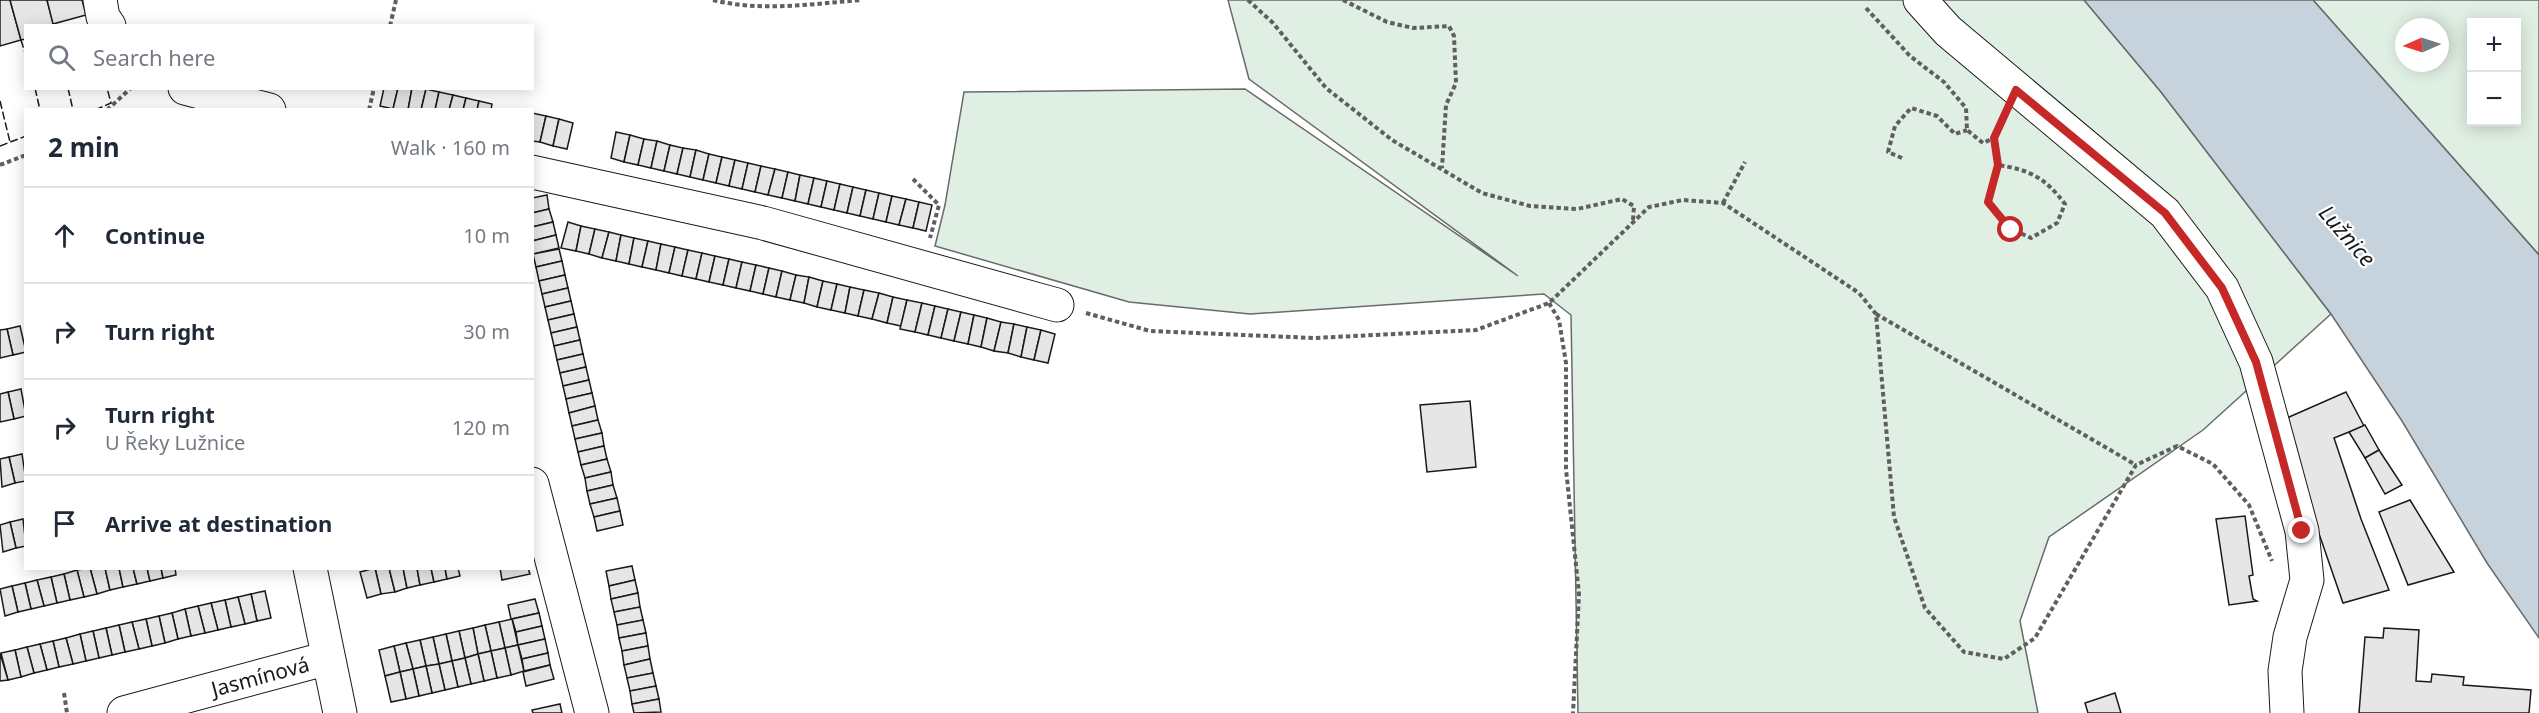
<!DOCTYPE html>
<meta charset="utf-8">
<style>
:root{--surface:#fff;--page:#f6f6f7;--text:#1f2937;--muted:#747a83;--line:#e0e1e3}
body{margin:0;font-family:"Noto Sans",sans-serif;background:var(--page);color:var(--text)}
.controls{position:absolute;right:18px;top:18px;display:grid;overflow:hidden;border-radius:0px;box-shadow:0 3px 15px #0003}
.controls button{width:54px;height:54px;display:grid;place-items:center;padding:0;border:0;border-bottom:2px solid var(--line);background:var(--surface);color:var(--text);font:30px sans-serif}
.compass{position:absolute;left:2395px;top:18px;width:54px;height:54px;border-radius:50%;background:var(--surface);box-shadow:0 3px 15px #0003;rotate:267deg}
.stop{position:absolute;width:18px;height:18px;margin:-14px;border:4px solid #c62828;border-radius:50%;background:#fff}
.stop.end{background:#c62828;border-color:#fff;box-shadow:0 2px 6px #0008}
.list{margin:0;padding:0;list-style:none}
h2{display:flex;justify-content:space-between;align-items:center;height:78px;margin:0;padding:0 24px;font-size:26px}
h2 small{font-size:20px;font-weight:400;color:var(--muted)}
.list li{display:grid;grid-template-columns:39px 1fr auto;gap:18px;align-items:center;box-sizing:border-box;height:96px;padding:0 24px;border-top:2px solid var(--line)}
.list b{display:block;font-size:22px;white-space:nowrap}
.list p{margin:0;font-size:20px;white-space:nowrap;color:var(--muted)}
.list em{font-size:20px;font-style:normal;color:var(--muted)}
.icon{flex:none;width:33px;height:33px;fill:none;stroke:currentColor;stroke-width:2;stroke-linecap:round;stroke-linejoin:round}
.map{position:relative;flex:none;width:2539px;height:713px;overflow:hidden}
.search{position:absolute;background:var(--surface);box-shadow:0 3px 15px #0003;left:24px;top:24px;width:510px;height:66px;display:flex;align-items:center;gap:15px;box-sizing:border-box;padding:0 21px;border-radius:0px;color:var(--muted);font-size:22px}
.panel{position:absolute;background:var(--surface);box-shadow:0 3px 15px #0003;left:24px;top:108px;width:510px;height:462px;border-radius:0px}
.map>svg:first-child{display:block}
.green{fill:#e0efe3;stroke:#6a6a6a;stroke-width:1.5;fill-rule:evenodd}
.water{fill:#c6d2dc;stroke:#6a6a6a;stroke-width:1.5}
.building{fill:#e6e6e6;stroke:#1a1a1a;stroke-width:1.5}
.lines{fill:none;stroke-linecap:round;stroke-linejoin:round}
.minor-casing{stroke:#1a1a1a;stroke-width:35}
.path{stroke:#5f5f5f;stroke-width:4;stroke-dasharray:4.5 3;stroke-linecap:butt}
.minor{stroke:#fff;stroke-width:33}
.fence{stroke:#1a1a1a;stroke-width:1.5;stroke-dasharray:8 3;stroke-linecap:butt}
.route{stroke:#c62828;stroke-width:8}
.labels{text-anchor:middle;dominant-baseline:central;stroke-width:4.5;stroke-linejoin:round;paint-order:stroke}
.street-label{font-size:21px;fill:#1a1a1a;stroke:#fff}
.water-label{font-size:22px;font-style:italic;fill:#1a1a1a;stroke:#fff}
</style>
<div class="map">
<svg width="2539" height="713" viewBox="0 0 2539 713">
<rect width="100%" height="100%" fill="#fff"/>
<g class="green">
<path d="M 1228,0 L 2084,0 L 2161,92 L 2331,314 L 2203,430 L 2049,537 L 2020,621 L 2038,713 L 1578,713 L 1571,315 L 1544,294 L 1250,314 L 1129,302 L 935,246 L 945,205 L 964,92 L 1245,89 L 1518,276 L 1249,79 Z"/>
<path d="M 2313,0 L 2539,0 L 2539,255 ZM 2472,22 L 2516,22 L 2516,122 L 2472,122 ZM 2404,27 L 2440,27 L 2440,63 L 2404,63 Z"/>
</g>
<path class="water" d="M 2084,0 L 2313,0 L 2539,255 L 2539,638 L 2487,563 L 2402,421 L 2331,314 L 2161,92 Z"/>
<g class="building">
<path d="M 0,0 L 10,0 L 21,40 L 0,46 Z"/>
<path d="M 10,0 L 47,0 L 54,26 L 26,26 L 26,39 L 21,40 Z"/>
<path d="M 47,0 L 82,0 L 86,15 L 53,24 Z"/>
<path d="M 384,88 L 398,88 L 393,109 L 380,106 Z"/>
<path d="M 398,88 L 412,88 L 408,110 L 393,109 Z"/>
<path d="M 412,88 L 426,89 L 421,110 L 408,110 Z"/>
<path d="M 426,89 L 439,92 L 435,110 L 421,110 Z"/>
<path d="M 439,92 L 453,95 L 449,110 L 435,110 Z"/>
<path d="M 453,95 L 466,98 L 463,110 L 449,110 Z"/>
<path d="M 466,98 L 479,101 L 477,110 L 463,110 Z"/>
<path d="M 479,101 L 492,104 L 491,110 L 477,110 Z"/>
<path d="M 532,113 L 546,116 L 540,142 L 532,141 Z"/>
<path d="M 546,116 L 559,119 L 553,146 L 540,142 Z"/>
<path d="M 559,119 L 573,123 L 567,149 L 553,146 Z"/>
<path d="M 616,132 L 630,135 L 624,162 L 611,158 Z"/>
<path d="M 630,135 L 644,139 L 638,165 L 624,162 Z"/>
<path d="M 644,139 L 657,141 L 651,168 L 638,165 Z"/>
<path d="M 657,141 L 670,145 L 664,171 L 651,168 Z"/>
<path d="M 670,145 L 683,148 L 677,174 L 664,171 Z"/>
<path d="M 683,148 L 696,150 L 690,177 L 677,174 Z"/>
<path d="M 696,150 L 709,154 L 703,180 L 690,177 Z"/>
<path d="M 709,154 L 722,157 L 716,183 L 703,180 Z"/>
<path d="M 722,157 L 735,160 L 729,186 L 716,183 Z"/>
<path d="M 735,160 L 748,163 L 742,189 L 729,186 Z"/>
<path d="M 748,163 L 761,166 L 755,192 L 742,189 Z"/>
<path d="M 761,166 L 775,169 L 768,195 L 755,192 Z"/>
<path d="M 775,169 L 788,172 L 782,198 L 768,195 Z"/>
<path d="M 788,172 L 800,175 L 795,201 L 782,198 Z"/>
<path d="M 800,175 L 814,178 L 808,204 L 795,201 Z"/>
<path d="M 814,178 L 827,181 L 821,207 L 808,204 Z"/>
<path d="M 827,181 L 840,184 L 834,210 L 821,207 Z"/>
<path d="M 840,184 L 853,187 L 847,213 L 834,210 Z"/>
<path d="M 853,187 L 866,190 L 860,216 L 847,213 Z"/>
<path d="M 866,190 L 879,193 L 873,219 L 860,216 Z"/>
<path d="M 879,193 L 892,196 L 886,222 L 873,219 Z"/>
<path d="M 547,195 L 549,209 L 532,213 L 532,198 Z"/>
<path d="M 892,196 L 906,199 L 899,225 L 886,222 Z"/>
<path d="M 906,199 L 919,202 L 913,228 L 899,225 Z"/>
<path d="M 919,202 L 932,205 L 926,231 L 913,228 Z"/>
<path d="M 549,209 L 553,222 L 532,227 L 532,213 Z"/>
<path d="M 553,222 L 556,235 L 532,241 L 532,227 Z"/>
<path d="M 568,222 L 581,226 L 576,251 L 561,248 Z"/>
<path d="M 581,226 L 595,229 L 589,254 L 576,251 Z"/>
<path d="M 595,229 L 609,232 L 602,258 L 589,254 Z"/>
<path d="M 609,232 L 621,235 L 616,261 L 602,258 Z"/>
<path d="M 556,235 L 559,248 L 533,254 L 532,241 Z"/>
<path d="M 621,235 L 634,238 L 629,264 L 616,261 Z"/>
<path d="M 634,238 L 648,241 L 642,267 L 629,264 Z"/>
<path d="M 648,241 L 661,244 L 656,270 L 642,267 Z"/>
<path d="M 661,244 L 675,247 L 669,273 L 656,270 Z"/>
<path d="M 675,247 L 688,250 L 682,276 L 669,273 Z"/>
<path d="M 559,249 L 562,261 L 536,267 L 533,254 Z"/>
<path d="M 688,250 L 702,253 L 696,279 L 682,276 Z"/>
<path d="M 702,253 L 715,256 L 709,282 L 696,279 Z"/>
<path d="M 715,256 L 729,259 L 723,285 L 709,282 Z"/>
<path d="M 729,259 L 742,262 L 736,288 L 723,285 Z"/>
<path d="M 562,261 L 565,275 L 539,281 L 536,267 Z"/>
<path d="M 742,262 L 756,265 L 750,291 L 736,288 Z"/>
<path d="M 756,265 L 769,268 L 763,294 L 750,291 Z"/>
<path d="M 769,268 L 782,271 L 776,297 L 763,294 Z"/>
<path d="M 782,271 L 796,275 L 790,300 L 776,297 Z"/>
<path d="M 565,275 L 568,288 L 542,294 L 539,281 Z"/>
<path d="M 796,275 L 809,277 L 804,303 L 790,300 Z"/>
<path d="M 809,277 L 823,281 L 817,307 L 804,303 Z"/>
<path d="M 823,281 L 837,284 L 831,310 L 817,307 Z"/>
<path d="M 837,284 L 850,287 L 845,313 L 831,310 Z"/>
<path d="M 850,287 L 864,290 L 858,316 L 845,313 Z"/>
<path d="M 568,288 L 571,301 L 545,307 L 542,294 Z"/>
<path d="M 864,290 L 879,293 L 872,319 L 858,316 Z"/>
<path d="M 879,293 L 893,297 L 887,323 L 872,319 Z"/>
<path d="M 893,297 L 907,300 L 901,326 L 887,323 Z"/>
<path d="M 907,300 L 922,303 L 915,332 L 900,329 Z"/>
<path d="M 571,301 L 574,314 L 548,320 L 545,307 Z"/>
<path d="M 922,303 L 935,306 L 928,335 L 915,332 Z"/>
<path d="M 935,306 L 948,309 L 941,338 L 928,335 Z"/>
<path d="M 948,309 L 961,312 L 954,341 L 941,338 Z"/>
<path d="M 961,312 L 974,315 L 968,344 L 954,341 Z"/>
<path d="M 574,314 L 577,327 L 551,333 L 548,320 Z"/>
<path d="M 974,315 L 987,318 L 981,347 L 968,344 Z"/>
<path d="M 987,318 L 1001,322 L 994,351 L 981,347 Z"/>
<path d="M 1001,322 L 1014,324 L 1008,353 L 994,351 Z"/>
<path d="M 1014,324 L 1027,327 L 1021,357 L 1008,353 Z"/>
<path d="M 20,326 L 26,352 L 13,355 L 7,329 Z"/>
<path d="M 577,327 L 580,340 L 554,346 L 551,333 Z"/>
<path d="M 1027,327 L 1041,330 L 1034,360 L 1021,357 Z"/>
<path d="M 7,329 L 13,355 L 0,358 L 0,330 Z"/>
<path d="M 1041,330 L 1055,334 L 1048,363 L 1034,360 Z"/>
<path d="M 580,340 L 583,354 L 557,360 L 554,346 Z"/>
<path d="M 583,354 L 586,367 L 560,373 L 557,360 Z"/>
<path d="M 586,367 L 589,380 L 563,386 L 560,373 Z"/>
<path d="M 589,380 L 592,393 L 566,399 L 563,386 Z"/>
<path d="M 21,389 L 26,416 L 14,419 L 8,392 Z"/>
<path d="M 8,392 L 14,419 L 0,422 L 0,394 Z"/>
<path d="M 2346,392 L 2364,426 L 2334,438 L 2361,519 L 2389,590 L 2343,603 L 2280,421 Z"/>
<path d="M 592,393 L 595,406 L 569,413 L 566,399 Z"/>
<path d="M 1470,401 L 1476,467 L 1427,472 L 1420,405 Z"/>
<path d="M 595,406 L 598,420 L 572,426 L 569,413 Z"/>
<path d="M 598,420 L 602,433 L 575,439 L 572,426 Z"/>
<path d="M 2365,425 L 2379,450 L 2365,458 L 2349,432 Z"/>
<path d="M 602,433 L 604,446 L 578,452 L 575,439 Z"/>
<path d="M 604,446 L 607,459 L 581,465 L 578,452 Z"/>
<path d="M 2379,450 L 2402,485 L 2385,494 L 2365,458 Z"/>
<path d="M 22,454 L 26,481 L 15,483 L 9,457 Z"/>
<path d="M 9,457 L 15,483 L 2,487 L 0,459 Z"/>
<path d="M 607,459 L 611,472 L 585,478 L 581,465 Z"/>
<path d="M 611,472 L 613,485 L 587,491 L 585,478 Z"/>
<path d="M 613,485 L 617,498 L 590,504 L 587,491 Z"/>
<path d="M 617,498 L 620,511 L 594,517 L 590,504 Z"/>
<path d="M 2410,500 L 2454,572 L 2408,585 L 2379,512 Z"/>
<path d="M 620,511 L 623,525 L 597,531 L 594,517 Z"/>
<path d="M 2245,516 L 2253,575 L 2249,576 L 2253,599 L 2257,601 L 2229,605 L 2216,519 Z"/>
<path d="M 23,519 L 26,546 L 16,548 L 10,522 Z"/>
<path d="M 10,522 L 16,548 L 3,552 L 0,525 Z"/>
<path d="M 632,566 L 635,580 L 609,586 L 606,571 Z"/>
<path d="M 90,568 L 105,568 L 110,590 L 97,594 Z"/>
<path d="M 90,568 L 97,594 L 84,597 L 77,570 Z"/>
<path d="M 105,568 L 119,568 L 123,587 L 110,590 Z"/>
<path d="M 119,568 L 133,568 L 137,584 L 123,587 Z"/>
<path d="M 133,568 L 147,568 L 150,581 L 137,584 Z"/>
<path d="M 147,568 L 161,568 L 163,578 L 150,581 Z"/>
<path d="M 161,568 L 175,568 L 176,575 L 163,578 Z"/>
<path d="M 375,568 L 389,568 L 395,592 L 381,594 Z"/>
<path d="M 375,568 L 381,594 L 367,598 L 360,572 Z"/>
<path d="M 389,568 L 403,568 L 407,588 L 395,592 Z"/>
<path d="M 403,568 L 417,568 L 420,585 L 407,588 Z"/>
<path d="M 417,568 L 431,568 L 434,582 L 420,585 Z"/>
<path d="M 431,568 L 445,568 L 447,579 L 434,582 Z"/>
<path d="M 445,568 L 458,568 L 460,576 L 447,579 Z"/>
<path d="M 500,568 L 528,568 L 530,574 L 502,580 Z"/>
<path d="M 77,570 L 84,597 L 70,600 L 64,574 Z"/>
<path d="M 64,574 L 70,600 L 57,603 L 51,577 Z"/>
<path d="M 51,577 L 57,603 L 44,606 L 37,580 Z"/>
<path d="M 37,580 L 44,606 L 31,609 L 25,583 Z"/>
<path d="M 635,580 L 638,593 L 611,599 L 609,586 Z"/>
<path d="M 25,583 L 31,609 L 18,612 L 12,586 Z"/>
<path d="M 12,586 L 18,612 L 5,616 L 0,589 Z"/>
<path d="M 265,591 L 271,618 L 257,621 L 251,594 Z"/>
<path d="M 638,593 L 640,607 L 614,612 L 611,599 Z"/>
<path d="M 251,594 L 257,621 L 245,624 L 238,597 Z"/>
<path d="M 238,597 L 245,624 L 231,627 L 225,600 Z"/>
<path d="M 535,599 L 539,613 L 511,619 L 508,605 Z"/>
<path d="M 225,600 L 231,627 L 218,630 L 211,603 Z"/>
<path d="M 211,603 L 218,630 L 205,633 L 198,606 Z"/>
<path d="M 198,606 L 205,633 L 191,636 L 185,609 Z"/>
<path d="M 640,607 L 643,620 L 617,625 L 614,612 Z"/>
<path d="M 185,609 L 191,636 L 178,639 L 172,613 Z"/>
<path d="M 172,613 L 178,639 L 165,643 L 159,616 Z"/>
<path d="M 539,613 L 542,626 L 516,632 L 512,619 Z"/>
<path d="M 159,616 L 165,643 L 152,646 L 146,619 Z"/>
<path d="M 146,619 L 152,646 L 139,649 L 132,622 Z"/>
<path d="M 512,619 L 518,645 L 505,648 L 499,622 Z"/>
<path d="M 643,620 L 646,633 L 619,638 L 617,625 Z"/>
<path d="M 132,622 L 139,649 L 125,652 L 119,625 Z"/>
<path d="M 499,622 L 505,648 L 491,651 L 485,625 Z"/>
<path d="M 119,625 L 125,652 L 112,655 L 106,628 Z"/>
<path d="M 485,625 L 491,651 L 478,654 L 473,628 Z"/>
<path d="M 542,626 L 545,639 L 518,645 L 516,632 Z"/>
<path d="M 106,628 L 112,655 L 99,658 L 93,631 Z"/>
<path d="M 473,628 L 478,654 L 465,658 L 459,631 Z"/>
<path d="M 2384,628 L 2419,630 L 2416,681 L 2431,682 L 2432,674 L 2464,677 L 2463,685 L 2531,690 L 2529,713 L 2359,713 L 2365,637 L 2383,638 Z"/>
<path d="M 93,631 L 99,658 L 86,661 L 80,634 Z"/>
<path d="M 459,631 L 465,658 L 452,661 L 446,634 Z"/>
<path d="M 646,633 L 648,646 L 622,651 L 619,638 Z"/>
<path d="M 80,634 L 86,661 L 73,664 L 66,638 Z"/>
<path d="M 446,634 L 452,661 L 439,664 L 433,637 Z"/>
<path d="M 433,637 L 439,664 L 426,666 L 420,640 Z"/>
<path d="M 66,638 L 73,664 L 59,667 L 53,641 Z"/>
<path d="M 545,639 L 548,653 L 522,659 L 518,645 Z"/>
<path d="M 420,640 L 426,666 L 413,669 L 406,643 Z"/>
<path d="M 53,641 L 59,667 L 47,670 L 40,644 Z"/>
<path d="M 406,643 L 413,669 L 400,672 L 394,646 Z"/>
<path d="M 40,644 L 47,670 L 34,673 L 27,647 Z"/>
<path d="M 518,645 L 524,671 L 511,675 L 505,648 Z"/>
<path d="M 394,646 L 400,672 L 385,676 L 379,650 Z"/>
<path d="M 648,646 L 650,659 L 624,665 L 622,651 Z"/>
<path d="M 27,647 L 34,673 L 21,677 L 15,650 Z"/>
<path d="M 505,648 L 511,675 L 497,678 L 491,651 Z"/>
<path d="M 15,650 L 21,677 L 8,680 L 1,653 Z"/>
<path d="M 491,651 L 497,678 L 484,681 L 478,654 Z"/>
<path d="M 0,653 L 8,680 L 0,681 Z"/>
<path d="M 548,653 L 550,665 L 524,671 L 522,659 Z"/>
<path d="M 478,654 L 484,681 L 471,684 L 465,658 Z"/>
<path d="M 465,658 L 471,684 L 458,687 L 452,661 Z"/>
<path d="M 650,659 L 653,673 L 627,678 L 624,665 Z"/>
<path d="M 452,661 L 458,687 L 445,690 L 439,664 Z"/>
<path d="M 439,664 L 445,690 L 432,693 L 426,666 Z"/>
<path d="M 550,665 L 554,679 L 526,686 L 523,672 Z"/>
<path d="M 426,666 L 432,693 L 419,696 L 413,669 Z"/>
<path d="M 413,669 L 419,696 L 406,699 L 400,672 Z"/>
<path d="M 400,672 L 406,699 L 391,702 L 385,676 Z"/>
<path d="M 653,673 L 656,686 L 630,691 L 627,678 Z"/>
<path d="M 656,686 L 659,699 L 632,704 L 630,691 Z"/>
<path d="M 2115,693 L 2121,713 L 2088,713 L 2085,703 Z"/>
<path d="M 659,699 L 661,712 L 634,713 L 632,704 Z"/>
<path d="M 560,704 L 562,713 L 533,713 L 532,710 Z"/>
</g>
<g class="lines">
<g class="minor-casing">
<g id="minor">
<path d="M 100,0 L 103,17 L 109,26"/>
<path d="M 1920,0 L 1948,31 L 2165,213 L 2222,288 L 2256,362 L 2302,531 L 2307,580 L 2290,637 L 2285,671 L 2287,713"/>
<path d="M 185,88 L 269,110"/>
<path d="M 532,172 L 763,223 L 1057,305"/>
<path d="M 532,484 L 592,713"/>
<path d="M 310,568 L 340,713"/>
<path id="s1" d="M 124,713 L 328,658"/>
</g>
</g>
<g class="path">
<path d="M 713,0 C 761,12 811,4 861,0"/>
<path d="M 1248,0 L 1273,23 L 1326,88 L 1392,140 L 1482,193 L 1530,206 L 1577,209 L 1622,199 L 1634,206 L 1633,220"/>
<path d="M 1343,0 L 1387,22 L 1413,28 L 1449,26 L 1454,36 L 1456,83 L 1446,105 L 1442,168"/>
<path d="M 1866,8 L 1910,56 L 1944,82 L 1966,108 L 1967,130 L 1983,143 L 1994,138 L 2004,118"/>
<path d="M 390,26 L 396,0"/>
<path d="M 107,110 L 131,88"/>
<path d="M 369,110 L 374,88"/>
<path d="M 1994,138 L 1998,165 L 1988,202 L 2011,229 L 2031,238 L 2057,223 L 2065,204 C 2045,178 2031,170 1998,165"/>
<path d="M 1902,158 L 1888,152 L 1895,126 L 1911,108 L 1937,116 L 1955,134 L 1967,130"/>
<path d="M 0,165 L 26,155"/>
<path d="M 913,179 L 939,205 L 930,238"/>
<path d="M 1723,203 L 1745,162"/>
<path d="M 1549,303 L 1559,320 L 1566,363 L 1566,469 L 1579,594 L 1573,713"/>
<path d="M 1086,313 L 1150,331 L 1314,338 L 1476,330 L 1549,303 L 1649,207 L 1683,200 L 1723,203 L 1859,293 L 1876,314 L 1894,517 L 1925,608 L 1964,652 L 2004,659 L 2035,638 L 2136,465 L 2177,446 L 2213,464 L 2249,505 L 2272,561"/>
<path d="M 1876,314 L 2136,465"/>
<path d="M 64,693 L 67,713"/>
</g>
<use href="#minor" class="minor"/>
<g class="fence">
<path d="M 21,40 L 26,56"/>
<path d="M 35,88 L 40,110"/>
<path d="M 68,88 L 73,110"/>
<path d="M 0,101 L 10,142"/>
<path d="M 95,110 L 111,103 L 107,88"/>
<path d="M 0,146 L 26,136"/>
</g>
</g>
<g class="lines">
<path class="route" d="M 2011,230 L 1988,202 L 1998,165 L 1994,138 L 2016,90 L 2165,213 L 2222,288 L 2256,362 L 2302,531"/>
</g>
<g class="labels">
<g class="street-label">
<text stroke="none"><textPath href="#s1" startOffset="141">Jasmínová</textPath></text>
</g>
<g class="water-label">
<text transform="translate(2348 235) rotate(49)">Lužnice</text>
</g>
</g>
</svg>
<div class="controls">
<button>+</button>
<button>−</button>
</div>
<svg class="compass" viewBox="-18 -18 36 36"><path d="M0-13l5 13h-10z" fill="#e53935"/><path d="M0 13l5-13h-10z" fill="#747a83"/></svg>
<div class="stop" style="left:2011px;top:230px"></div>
<div class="stop end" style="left:2302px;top:531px"></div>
<div class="search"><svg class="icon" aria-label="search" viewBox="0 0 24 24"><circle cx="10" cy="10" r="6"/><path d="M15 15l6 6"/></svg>Search here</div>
<section class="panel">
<h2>2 min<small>Walk · 160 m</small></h2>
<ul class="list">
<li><svg class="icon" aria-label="ahead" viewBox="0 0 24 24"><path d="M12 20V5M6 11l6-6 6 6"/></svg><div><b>Continue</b></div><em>10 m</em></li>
<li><svg class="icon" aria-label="right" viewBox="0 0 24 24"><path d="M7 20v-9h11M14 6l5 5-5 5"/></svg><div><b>Turn right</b></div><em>30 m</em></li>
<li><svg class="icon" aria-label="right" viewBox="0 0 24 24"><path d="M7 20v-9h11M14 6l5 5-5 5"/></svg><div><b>Turn right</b><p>U Řeky Lužnice</p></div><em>120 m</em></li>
<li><svg class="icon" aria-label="arrive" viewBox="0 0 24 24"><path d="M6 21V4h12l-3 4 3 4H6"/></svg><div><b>Arrive at destination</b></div></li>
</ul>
</section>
</div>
